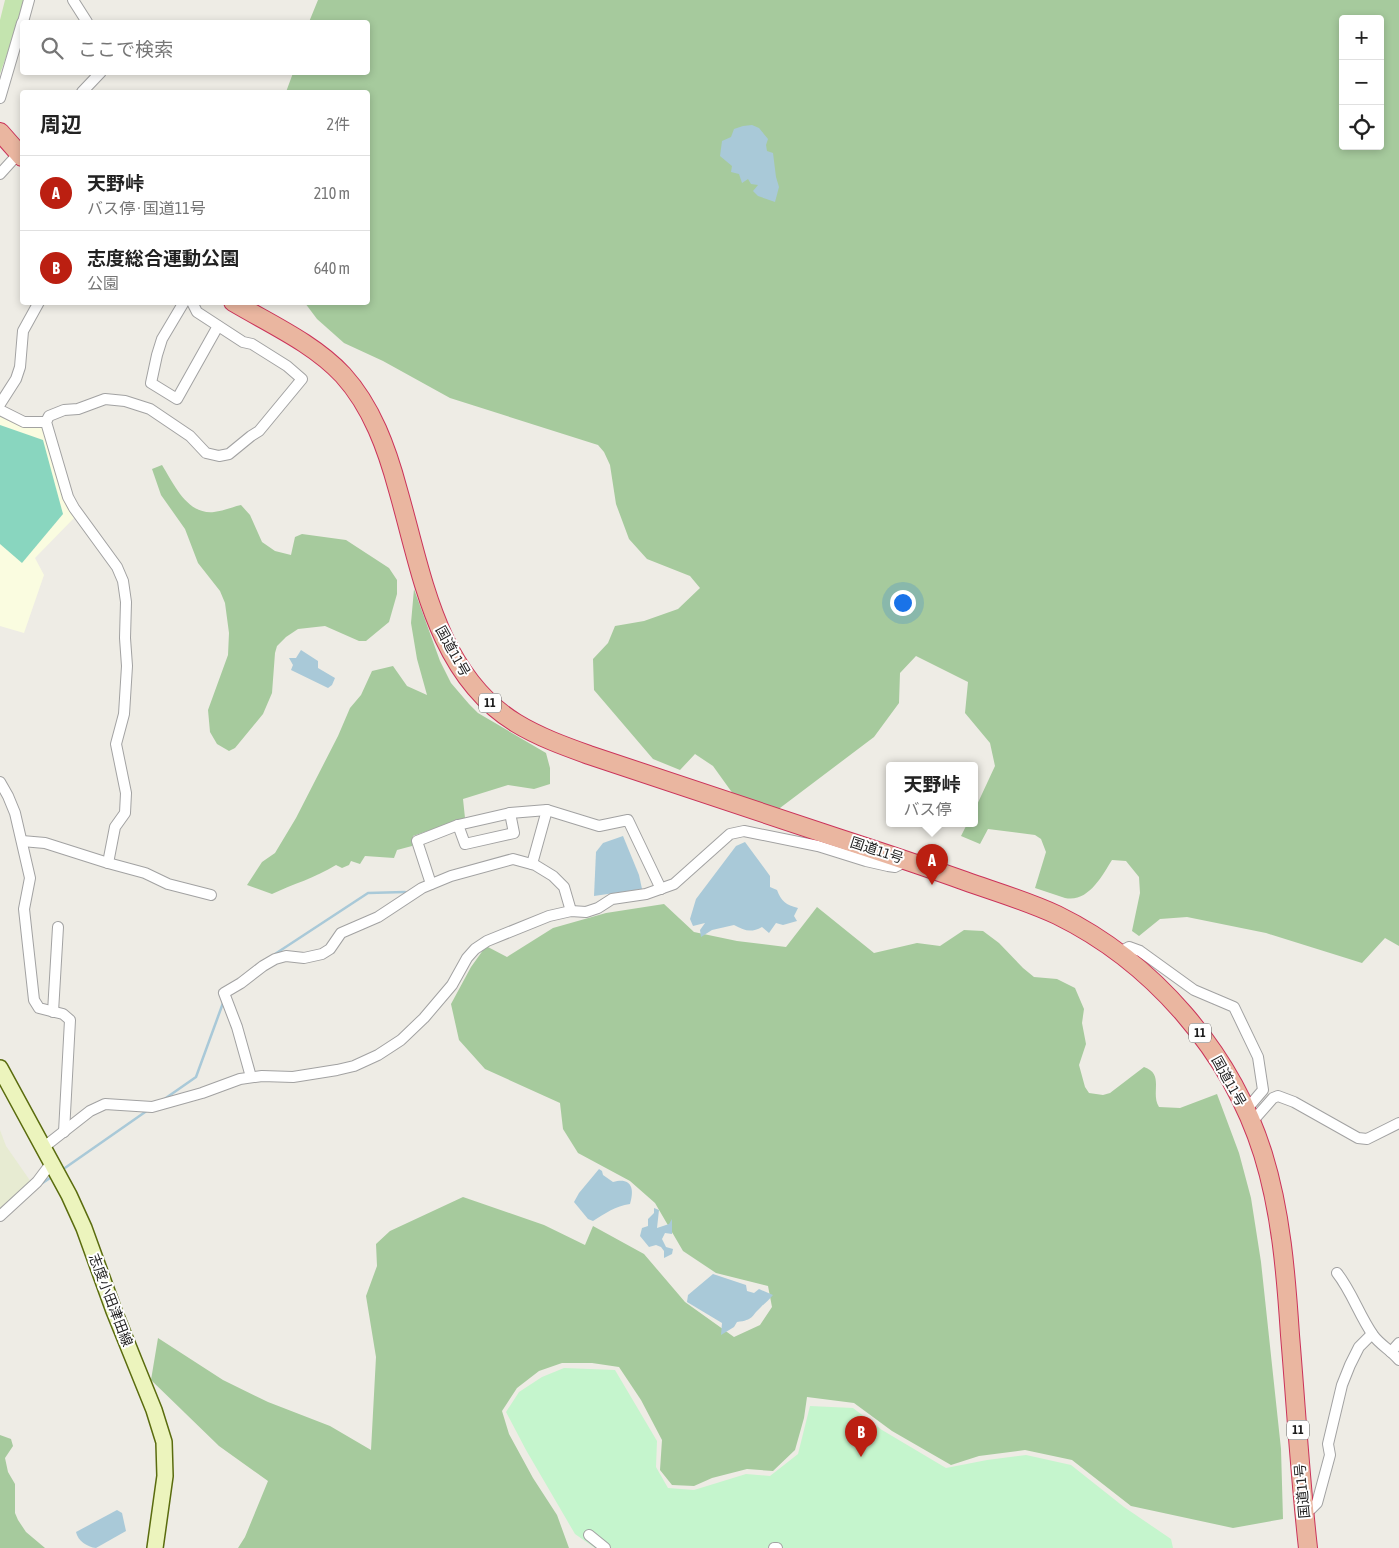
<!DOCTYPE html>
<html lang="ja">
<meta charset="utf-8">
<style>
:root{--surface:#fff;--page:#f6f6f6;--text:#222;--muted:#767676;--line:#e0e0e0;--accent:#bb1f11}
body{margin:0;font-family:"Asap Condensed","Noto Sans JP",sans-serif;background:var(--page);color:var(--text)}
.controls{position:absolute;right:15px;top:15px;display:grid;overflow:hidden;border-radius:5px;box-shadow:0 2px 8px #0003}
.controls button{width:45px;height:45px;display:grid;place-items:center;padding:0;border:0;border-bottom:1px solid var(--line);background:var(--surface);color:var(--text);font:25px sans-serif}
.you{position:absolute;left:902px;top:602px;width:18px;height:18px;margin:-12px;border:4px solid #fff;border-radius:50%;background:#1a73e8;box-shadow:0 0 0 8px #1a73e833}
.badge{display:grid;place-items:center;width:32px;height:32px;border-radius:50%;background:var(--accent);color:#fff;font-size:16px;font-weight:700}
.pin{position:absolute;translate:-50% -41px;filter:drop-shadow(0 1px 2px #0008)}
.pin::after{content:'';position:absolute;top:26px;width:18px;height:15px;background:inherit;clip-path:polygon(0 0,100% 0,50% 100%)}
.popup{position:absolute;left:886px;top:762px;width:92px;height:65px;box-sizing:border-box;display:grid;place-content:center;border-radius:5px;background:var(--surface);filter:drop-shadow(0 1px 4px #0005);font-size:16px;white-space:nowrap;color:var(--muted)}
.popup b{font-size:19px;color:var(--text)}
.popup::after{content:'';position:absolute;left:50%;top:100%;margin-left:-10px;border:10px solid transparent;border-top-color:var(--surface)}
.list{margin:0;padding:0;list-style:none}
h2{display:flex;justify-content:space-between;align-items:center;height:65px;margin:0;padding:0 20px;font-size:21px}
h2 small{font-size:16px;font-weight:400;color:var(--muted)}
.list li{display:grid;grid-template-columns:32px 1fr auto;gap:15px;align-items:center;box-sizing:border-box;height:75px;padding:0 20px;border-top:1px solid var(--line)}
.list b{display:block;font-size:19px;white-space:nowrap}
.list p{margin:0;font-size:16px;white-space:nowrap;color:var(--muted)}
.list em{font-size:16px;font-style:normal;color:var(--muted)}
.icon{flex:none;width:28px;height:28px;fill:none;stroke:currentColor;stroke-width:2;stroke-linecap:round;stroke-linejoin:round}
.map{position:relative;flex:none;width:1399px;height:1548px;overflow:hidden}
.search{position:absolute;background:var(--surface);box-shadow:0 2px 8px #0003;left:20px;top:20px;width:350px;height:55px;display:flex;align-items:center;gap:12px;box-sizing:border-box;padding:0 18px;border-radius:5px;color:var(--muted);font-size:19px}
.panel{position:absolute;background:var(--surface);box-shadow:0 2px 8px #0003;left:20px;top:90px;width:350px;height:215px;border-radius:5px}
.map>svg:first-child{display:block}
.education{fill:#fafce0}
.farmland{fill:#e7ebd2}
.grass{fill:#c4e4af}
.forest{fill:#a6ca9d;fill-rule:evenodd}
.park{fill:#c5f5cd}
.pitch{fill:#89d6bf}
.water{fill:#a9c9d8}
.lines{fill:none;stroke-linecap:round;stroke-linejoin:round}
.stream{stroke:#a9c9d8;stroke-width:2.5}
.minor-casing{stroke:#a2a2a2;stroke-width:12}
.secondary-casing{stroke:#5a6c0e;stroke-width:18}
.trunk-casing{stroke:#cb335a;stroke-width:20}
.minor{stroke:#fff;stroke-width:10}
.secondary{stroke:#ecf4bd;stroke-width:15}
.trunk{stroke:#eab6a0;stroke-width:18}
.labels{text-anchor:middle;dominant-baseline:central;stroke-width:4;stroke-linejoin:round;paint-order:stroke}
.shield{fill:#fff;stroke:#626262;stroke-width:1}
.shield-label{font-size:12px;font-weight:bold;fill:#1e1e1e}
.street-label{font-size:14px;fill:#1e1e1e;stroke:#fff}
</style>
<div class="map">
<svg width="1399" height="1548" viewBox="0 0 1399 1548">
<rect width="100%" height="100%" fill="#eeece5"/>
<path class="education" d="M 0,415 L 43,426 L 75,517 L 35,558 L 44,575 L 24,633 L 0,626 Z"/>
<path class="farmland" d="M 0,1130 L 6,1146 L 31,1182 L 0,1209 Z"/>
<path class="grass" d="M 5,0 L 26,0 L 0,74 L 0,20 Z"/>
<g class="forest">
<path d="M 318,0 L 1399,0 L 1399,946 L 1385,938 L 1362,963 L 1266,933 L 1187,917 L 1160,919 L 1139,936 L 1132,931 L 1140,893 L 1139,877 L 1126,861 L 1112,860 C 1102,876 1088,903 1065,898 C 1055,895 1045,891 1035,888 L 1046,852 L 1041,839 L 1035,835 L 988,829 L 980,844 L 961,836 L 967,824 L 974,824 L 975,809 L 995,766 L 990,743 L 965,713 L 968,682 L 916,656 L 900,673 L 899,703 L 874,737 L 776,811 L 736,798 L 713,766 L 695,754 L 680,770 L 653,759 L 594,690 L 593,659 L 608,643 L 615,626 L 644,621 L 678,609 L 700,588 L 690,576 L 647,559 L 629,539 L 616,504 L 610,465 L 604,452 L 598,445 L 450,398 L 383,361 L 344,343 L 317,319 L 305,303 L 368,302 L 368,92 L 286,92 L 293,73 L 368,72 L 368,22 L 309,22 ZM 1343,19 L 1380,19 L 1380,146 L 1343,146 Z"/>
<path d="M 162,465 C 174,484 187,515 214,512 C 223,511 232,507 241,505 L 250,515 L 262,542 L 275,551 L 291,555 L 295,537 L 302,534 L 346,540 L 389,568 L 397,580 L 397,594 L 389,622 L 366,641 L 359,641 L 325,626 L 298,629 L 286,637 L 277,646 L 275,653 L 272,693 L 263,714 L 235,748 L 229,751 L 217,744 L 210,732 L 208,710 L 228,655 L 229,633 L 225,603 L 220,591 L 198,563 L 185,529 L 161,495 L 152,469 Z"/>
<path d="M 414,589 L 440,661 L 451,683 L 469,704 L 478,713 L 546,753 L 550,768 L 550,784 L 534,789 L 508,785 L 463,799 L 465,818 L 413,836 L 412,846 L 397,850 L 394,858 L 365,856 L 360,864 L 351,861 L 349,865 L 342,868 L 336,865 C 315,878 293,884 272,894 L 247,885 L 262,862 L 275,853 L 296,818 L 338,736 L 350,708 L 361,695 L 372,671 L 393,666 L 407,686 L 427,695 L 417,659 L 411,623 Z"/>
<path d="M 664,904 L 694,932 L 737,941 L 786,947 L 817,907 L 874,953 L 917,943 L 940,946 L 964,930 L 983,931 L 999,943 L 1023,968 L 1034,977 L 1057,979 L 1075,988 L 1084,1009 L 1082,1023 L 1086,1044 L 1079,1065 L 1085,1087 L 1089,1093 L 1103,1095 L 1110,1093 L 1144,1067 C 1165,1074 1150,1093 1159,1107 L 1180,1108 L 1217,1094 L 1239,1153 L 1251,1198 L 1261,1262 L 1281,1449 L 1283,1519 L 1233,1528 L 1131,1506 L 1072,1460 L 1025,1450 L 979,1456 L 951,1465 L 892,1431 L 854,1403 L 807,1397 L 804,1418 L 795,1450 L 773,1471 L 747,1469 L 712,1478 L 694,1486 L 672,1485 L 660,1470 L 662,1440 L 641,1400 L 619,1367 L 592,1363 L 562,1363 L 539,1371 L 517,1388 L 502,1411 L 509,1434 L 533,1478 L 557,1515 L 569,1548 L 238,1548 L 245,1537 L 268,1481 L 219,1446 L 151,1380 L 158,1338 L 223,1380 L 268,1402 L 330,1426 L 371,1450 L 376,1357 L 366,1296 L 377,1266 L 376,1244 L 390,1231 L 463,1197 L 544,1225 L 585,1245 L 593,1226 L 644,1254 L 685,1302 L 734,1337 L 760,1325 L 772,1307 L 768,1286 L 716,1273 L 683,1251 L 655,1203 L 630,1181 L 578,1153 L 563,1129 L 560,1103 L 485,1069 L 459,1040 L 451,1004 L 471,967 L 486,946 L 507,957 L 553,928 L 606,913 Z"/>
<path d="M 0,1435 L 11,1439 L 13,1446 L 5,1458 L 8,1472 L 15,1484 L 15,1513 L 18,1520 L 26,1532 L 45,1548 L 0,1548 Z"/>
</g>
<path class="park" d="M 564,1368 L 615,1370 L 657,1441 L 656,1467 L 668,1488 L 694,1490 L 746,1474 L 770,1476 L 798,1454 L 810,1406 L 853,1408 L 882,1430 L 946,1468 L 987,1460 L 1026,1455 L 1071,1465 L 1124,1507 L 1171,1539 L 1173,1548 L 595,1548 L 575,1534 L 526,1450 L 506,1412 L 519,1392 L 542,1377 Z"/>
<path class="pitch" d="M 0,425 L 43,440 L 63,514 L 22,563 L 0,544 Z"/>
<g class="water">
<path d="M 752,125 L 759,128 L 768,139 L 766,145 L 767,151 L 773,153 L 776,177 L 779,187 L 775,202 L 758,196 L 753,191 L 758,185 L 751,184 L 748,179 L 742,183 L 739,174 L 731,172 L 732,166 L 720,156 L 722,141 L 731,137 L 734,129 L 743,126 Z"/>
<path d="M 301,650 L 318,661 L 318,668 L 335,678 L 332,685 L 328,688 L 291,670 L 293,665 L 289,658 L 296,658 Z"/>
<path d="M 623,836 L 639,875 L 642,889 L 594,896 L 596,852 L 603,843 Z"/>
<path d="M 745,842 L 770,876 L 770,887 L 777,890 C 781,901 786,905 798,908 L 794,916 L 797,921 L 783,925 L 776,923 L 769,933 L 762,927 C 751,933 745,931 734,925 L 712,930 L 701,937 L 700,930 L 705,923 L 693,926 L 690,919 L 696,899 L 736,846 Z"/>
<path d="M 599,1169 L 602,1171 L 603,1175 L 613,1182 C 631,1177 635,1188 630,1204 C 615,1206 606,1213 593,1221 L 588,1219 L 574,1202 L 579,1193 Z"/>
<path d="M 654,1208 L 659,1210 L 657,1228 L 669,1224 L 672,1219 L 672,1234 L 665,1233 L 662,1239 L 666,1247 L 673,1249 L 672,1254 L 664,1258 L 664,1251 L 661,1247 L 656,1245 L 649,1247 L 640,1236 L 642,1228 L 648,1226 L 648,1219 L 654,1213 Z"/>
<path d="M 713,1274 L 746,1285 L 747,1291 L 754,1293 L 759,1289 L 773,1295 C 769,1300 766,1302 761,1307 C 751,1316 754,1320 737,1322 L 734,1327 L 721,1335 L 722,1323 L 687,1302 L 688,1295 Z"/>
<path d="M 117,1510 L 122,1513 L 126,1531 L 96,1548 C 87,1547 78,1541 76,1532 Z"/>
</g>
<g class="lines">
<g class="stream">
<path d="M 275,954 L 368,893 L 405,892"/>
<path d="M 163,1100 L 196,1077 L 223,1003"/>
<path d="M 62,1170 L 148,1110"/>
<path d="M 41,1184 L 53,1176"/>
</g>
<g class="minor-casing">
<g id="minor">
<path d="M 73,0 L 87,22"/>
<path d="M 23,22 L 29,0"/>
<path d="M 82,92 L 101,72"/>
<path d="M 0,98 L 22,23"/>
<path d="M 0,174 L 19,153"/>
<path d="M 184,302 L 162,339 L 157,355 L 151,383 L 177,399 L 218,326"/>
<path d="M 0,404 L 16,379 L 20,367 L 23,331 L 39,302"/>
<path d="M 0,410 L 24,422 L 46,422"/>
<path d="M 0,782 L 8,796 L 15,813 L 30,878 L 24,909 L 34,1000 L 39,1008 L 63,1014 L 70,1020 L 64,1132"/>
<path d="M 458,825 L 465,844 L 514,833 L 510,813"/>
<path d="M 22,841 L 45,843 L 108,863 L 145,873 L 168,884 L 211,895"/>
<path d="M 108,863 L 115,827 L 125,813 L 126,793 L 116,744 L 124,714 L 127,666 L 125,638 L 126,602 L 123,581 L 117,567 L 74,508 L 68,497 L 46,422 L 49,416 L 64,410 L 78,409 L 105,399 L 125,401 L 150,409 L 190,436 L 206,453 L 219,456 L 229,454 L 251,436 L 259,431 L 302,379 L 287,366 L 252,344 L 243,342 L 197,312 L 192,302"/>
<path d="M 532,864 L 547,810"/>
<path d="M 431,884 L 417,841 L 458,825 L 510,813 L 547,810 L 599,826 L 628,820 L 661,889"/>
<path d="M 1118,953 L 1129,947 L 1140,951 L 1194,990 L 1234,1007 L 1258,1057 L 1263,1090 L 1246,1110"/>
<path d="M 53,1012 L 58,927"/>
<path d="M 251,1077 L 237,1027 L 224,993 L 241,983 L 263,966 L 275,959 L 286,956 L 304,958 L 322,954 L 330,949 L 341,933 L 378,917 L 422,888 L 451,876 L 513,859 L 535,865 L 553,876 L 564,887 L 571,911"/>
<path d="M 1251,1123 L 1273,1098 L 1278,1096 L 1294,1102 L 1358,1138 L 1367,1139 L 1399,1123"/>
<path d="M 44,1147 L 90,1111 L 105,1104 L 152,1107 L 202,1093 L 240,1079 L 262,1076 L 293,1077 L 337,1070 L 354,1066 L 378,1055 L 401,1040 L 424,1018 L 452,985 L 467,958 L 475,949 L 487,941 L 549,916 L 571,911 L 586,912 L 598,908 L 612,899 L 646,894 L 674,884 L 730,834 L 744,831 L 818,846 L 866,861 L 888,866 L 895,867 L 899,865 L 903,859"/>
<path d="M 0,1216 L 37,1182 L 52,1162"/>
<path d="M 1337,1273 C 1352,1292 1359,1315 1373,1335 C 1380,1345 1391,1350 1399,1360"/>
<path d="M 1391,1352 L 1399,1343"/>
<path d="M 1304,1511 L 1311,1509 L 1317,1503 L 1330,1455 L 1328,1444 L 1342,1385 L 1350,1365 L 1359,1347 L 1372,1334"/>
<path d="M 589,1535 L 605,1548"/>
<path d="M 774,1548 L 777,1548"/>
</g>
</g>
<g class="secondary-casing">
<path id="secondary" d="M 0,1068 L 69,1195 L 84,1228 L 114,1311 L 154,1410 L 164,1442 L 165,1476 L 155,1548"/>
</g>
<g class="trunk-casing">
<g id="trunk">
<path d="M 0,132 L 22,157"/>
<path d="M 233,302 C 270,324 313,343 343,375 C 372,407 387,449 398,490 C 422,573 436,674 516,723 C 539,737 564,746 589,755 C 672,783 755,811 838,838 C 881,852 923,866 965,881 C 996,892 1027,901 1057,915 C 1153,962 1231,1052 1263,1154 C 1281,1212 1286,1274 1290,1335 C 1296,1406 1300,1477 1308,1548"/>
</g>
</g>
<use href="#minor" class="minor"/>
<use href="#secondary" class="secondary"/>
<use href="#trunk" class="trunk"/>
</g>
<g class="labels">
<g class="shield">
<rect x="479" y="693.5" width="22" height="19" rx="4"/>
<rect x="1189" y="1023.5" width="22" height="19" rx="4"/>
<rect x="1287" y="1420.5" width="22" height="19" rx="4"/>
</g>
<g class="shield-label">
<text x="490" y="703">11</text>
<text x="1200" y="1033">11</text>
<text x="1298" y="1430">11</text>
</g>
<g class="street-label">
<text transform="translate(453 651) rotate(61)">国道11号</text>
<text transform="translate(877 850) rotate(18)">国道11号</text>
<text transform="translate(1229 1081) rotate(61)">国道11号</text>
<text transform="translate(111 1300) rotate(69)">志度小田津田線</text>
<text transform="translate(1302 1491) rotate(-95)">国道11号</text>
</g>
</g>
</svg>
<div class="controls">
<button>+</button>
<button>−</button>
<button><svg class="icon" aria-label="locate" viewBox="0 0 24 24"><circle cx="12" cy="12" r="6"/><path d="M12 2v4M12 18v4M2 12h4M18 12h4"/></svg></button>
</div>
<div class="you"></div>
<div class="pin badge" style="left:932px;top:885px">A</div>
<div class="popup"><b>天野峠</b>バス停</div>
<div class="pin badge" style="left:861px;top:1457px">B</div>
<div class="search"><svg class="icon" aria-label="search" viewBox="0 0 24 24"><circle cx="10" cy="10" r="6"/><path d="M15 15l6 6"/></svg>ここで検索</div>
<section class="panel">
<h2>周辺<small>2件</small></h2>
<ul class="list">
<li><span class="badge">A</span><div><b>天野峠</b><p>バス停 · 国道11号</p></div><em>210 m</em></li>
<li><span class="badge">B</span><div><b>志度総合運動公園</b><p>公園</p></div><em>640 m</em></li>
</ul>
</section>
</div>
